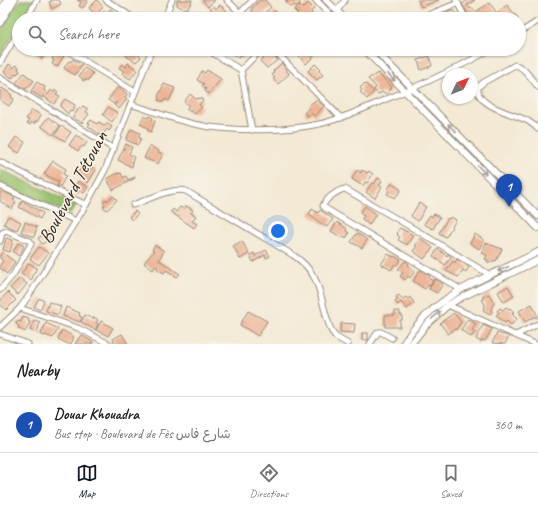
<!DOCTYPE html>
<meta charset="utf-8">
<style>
:root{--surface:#fff;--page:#f2f2f2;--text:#202124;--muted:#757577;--line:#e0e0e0;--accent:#111827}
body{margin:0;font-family:Caveat,"Playpen Sans Arabic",sans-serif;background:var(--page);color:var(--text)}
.compass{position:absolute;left:442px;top:68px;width:36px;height:36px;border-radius:50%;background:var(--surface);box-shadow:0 1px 3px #0004;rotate:47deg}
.you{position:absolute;left:278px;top:231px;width:14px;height:14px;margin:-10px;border:3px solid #fff;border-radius:50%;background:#1a73e8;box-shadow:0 0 0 6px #1a73e833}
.badge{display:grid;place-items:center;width:26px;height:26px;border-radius:50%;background:var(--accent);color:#fff;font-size:13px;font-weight:700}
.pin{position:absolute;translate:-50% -33px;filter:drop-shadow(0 1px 2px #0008)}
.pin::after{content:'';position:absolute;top:21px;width:14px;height:12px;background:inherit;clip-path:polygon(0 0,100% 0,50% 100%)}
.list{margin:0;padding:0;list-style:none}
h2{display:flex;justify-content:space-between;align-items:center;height:52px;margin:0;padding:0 16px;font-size:17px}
h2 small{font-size:13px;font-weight:400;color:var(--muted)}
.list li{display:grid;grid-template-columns:26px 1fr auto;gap:12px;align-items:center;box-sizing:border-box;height:56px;padding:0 16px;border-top:1px solid var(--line)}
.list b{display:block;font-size:15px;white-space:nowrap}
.list p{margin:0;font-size:13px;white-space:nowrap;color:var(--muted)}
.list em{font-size:13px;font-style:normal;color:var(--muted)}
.icon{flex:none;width:22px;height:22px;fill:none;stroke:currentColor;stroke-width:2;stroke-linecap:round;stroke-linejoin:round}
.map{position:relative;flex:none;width:538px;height:344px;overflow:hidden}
.search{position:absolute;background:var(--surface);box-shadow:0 1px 3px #0004;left:12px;right:12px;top:12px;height:44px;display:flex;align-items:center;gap:10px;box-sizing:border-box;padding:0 14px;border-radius:22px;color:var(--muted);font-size:15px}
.sheet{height:108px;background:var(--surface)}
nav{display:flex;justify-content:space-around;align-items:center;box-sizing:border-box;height:56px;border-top:1px solid var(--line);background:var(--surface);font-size:11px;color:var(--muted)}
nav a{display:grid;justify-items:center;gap:2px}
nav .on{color:var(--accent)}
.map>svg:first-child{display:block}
.green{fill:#9ac26e;stroke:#6a7646}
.building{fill:#edb495}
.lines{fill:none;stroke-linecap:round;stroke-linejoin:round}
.minor-casing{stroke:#978a79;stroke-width:7}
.major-casing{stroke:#978a79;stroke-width:8}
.highway-casing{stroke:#978a79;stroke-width:10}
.minor{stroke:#fff;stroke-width:5}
.major{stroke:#fff;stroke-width:6}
.highway{stroke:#fff;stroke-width:8}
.oneway{stroke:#a79f9a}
.labels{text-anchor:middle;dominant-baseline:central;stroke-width:3;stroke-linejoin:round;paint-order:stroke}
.street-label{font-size:20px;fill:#3b2a1e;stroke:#f7f3e8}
</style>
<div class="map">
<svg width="538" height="344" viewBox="0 0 538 344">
<rect width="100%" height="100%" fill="#f7f3e8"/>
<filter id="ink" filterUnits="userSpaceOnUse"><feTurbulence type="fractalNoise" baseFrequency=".025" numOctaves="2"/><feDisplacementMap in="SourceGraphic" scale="8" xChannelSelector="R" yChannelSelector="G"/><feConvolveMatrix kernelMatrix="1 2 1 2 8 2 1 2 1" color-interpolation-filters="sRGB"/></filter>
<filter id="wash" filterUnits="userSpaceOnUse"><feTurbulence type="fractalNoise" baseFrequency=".012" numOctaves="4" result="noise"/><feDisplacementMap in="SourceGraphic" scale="16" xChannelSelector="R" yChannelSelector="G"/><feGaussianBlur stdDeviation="0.9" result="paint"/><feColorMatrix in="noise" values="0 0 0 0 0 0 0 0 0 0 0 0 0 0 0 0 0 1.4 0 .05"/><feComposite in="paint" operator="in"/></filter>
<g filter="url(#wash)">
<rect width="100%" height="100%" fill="#f3e9d4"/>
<g class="green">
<path d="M 20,0 L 34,0 L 23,19 L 19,19 L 19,25 L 0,57 L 0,31 Z"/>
<path d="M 0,169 L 76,205 L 70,214 L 0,184 Z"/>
</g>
<g id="blocks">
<g class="building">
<path d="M 51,0 L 59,0 L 61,4 L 52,9 L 49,2 L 52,1 Z"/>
<path d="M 77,0 L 88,0 L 83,8 L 79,6 L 81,2 Z"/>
<path d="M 97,0 L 103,7 L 96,15 L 89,8 Z"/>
<path d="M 177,0 L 192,0 L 191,4 L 190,4 L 188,8 L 184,9 L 177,5 Z"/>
<path d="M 202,0 L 215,0 L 208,7 Z"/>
<path d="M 260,0 L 265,0 L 271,7 L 259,18 L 252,11 L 252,8 Z"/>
<path d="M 285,0 L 302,0 L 299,3 L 300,4 L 296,6 L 294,5 L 291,7 L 286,3 L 288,2 Z"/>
<path d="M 418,0 L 439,0 L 421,7 Z"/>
<path d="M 468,0 L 475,0 L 467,5 L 470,9 L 472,8 L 475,12 L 490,3 L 500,18 L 498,19 L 471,19 L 462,4 Z"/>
<path d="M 308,3 L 314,9 L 311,11 L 312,15 L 307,19 L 303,19 L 294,10 L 300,5 L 303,8 Z"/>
<path d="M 220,5 L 228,12 L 221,19 L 219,18 L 217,19 L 212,13 L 214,12 L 210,9 L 214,6 L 216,9 Z"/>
<path d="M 507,5 L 519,19 L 503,19 L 498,12 Z"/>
<path d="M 110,9 L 117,15 L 114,19 L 104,19 L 100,17 L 105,10 L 108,12 Z"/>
<path d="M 454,10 L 458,19 L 444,19 L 442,15 Z"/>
<path d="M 275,11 L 282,19 L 266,19 Z"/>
<path d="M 38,49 L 49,49 L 42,59 L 35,54 Z"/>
<path d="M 57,49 L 65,54 L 57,67 L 52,64 L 54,60 L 52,59 Z"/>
<path d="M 130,49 L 136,49 L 141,52 L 139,55 L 141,57 L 136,62 L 126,56 Z"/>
<path d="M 230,49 L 243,49 L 246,53 L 238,58 L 229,50 Z"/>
<path d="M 306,49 L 309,49 L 315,55 L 306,64 L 299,56 Z"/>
<path d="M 459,49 L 474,49 L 461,55 Z"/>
<path d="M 269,52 L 278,60 L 267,68 L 260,61 Z"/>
<path d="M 429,56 L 432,66 L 421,70 L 418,60 Z"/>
<path d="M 73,59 L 78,63 L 80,61 L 83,63 L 75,75 L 64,68 L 69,61 L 71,62 Z"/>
<path d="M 128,63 L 137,70 L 130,79 L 122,73 L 124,71 L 119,68 L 122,64 L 126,67 Z"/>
<path d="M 282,63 L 289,74 L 278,84 L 273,79 L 275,78 L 272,75 L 274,72 L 273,71 Z"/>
<path d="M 9,64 L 14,68 L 16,65 L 19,67 L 18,69 L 20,71 L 17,74 L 16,73 L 12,78 L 4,72 Z"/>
<path d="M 315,64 L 320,69 L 319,71 L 323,75 L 317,80 L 308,71 Z"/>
<path d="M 85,68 L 93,73 L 88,81 L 85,79 L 84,81 L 82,80 L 83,79 L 79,76 Z"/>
<path d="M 207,70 L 221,79 L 209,94 L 205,91 L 206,89 L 202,86 L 204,84 L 197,80 L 202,71 L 205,73 Z"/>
<path d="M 24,73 L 34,81 L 26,89 L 16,83 Z"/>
<path d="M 378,73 L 392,87 L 387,94 L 383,92 L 378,94 L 374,90 L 376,87 L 368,79 Z"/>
<path d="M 37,82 L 45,87 L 44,90 L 48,95 L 51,90 L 54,93 L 55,90 L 58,92 L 56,94 L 60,96 L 54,104 L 43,96 L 42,98 L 31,91 Z"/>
<path d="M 365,83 L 374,92 L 367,99 L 360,92 L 362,90 L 360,88 Z"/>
<path d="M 164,84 L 175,88 L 169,101 L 165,99 L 164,102 L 158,100 L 159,97 L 158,96 Z"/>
<path d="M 118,87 L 127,94 L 125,98 L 127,99 L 119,109 L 114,105 L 117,102 L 114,104 L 108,100 Z"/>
<path d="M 2,88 L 12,95 L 11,97 L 14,99 L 9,106 L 0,100 L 0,90 Z"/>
<path d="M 190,94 L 196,99 L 200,98 L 203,100 L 199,105 L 202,107 L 195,114 L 186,109 L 189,106 L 184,102 Z"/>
<path d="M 65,99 L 75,105 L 74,107 L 75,108 L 72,112 L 70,110 L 68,114 L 60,106 Z"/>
<path d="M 316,100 L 324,106 L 315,116 L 311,113 L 308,116 L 304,113 L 310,107 L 309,105 Z"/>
<path d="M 83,106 L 88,109 L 86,112 L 89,114 L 82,123 L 73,117 L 79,108 L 81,109 Z"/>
<path d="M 108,107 L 118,113 L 112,122 L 103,115 Z"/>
<path d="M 32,110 L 41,115 L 37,122 L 36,121 L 34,124 L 32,122 L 30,125 L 27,123 L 29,120 L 26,119 Z"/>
<path d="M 144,116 L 148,118 L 149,116 L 153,118 L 152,120 L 155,121 L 151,132 L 147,130 L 148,128 L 140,124 Z"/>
<path d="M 48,117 L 60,126 L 53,135 L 41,126 Z"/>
<path d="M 91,120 L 97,124 L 99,122 L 105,126 L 107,123 L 112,127 L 109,131 L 107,129 L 102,136 L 88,126 L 90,124 L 88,123 Z"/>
<path d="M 61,126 L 71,132 L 65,141 L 55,135 Z"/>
<path d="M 131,129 L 140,133 L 138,137 L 141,138 L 138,145 L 126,140 Z"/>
<path d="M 76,135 L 87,142 L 84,147 L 82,146 L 78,151 L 69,145 Z"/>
<path d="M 16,137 L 25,142 L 19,153 L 9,147 Z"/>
<path d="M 126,144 L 132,147 L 129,154 L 134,157 L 132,162 L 133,163 L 132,167 L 118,160 Z"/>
<path d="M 150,146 L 159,151 L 158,152 L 163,154 L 158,164 L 144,158 Z"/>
<path d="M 53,161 L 66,169 L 63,174 L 66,176 L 60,187 L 57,186 L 59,182 L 44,174 Z"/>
<path d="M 83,166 L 90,171 L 92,167 L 96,170 L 88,183 L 75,173 L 77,171 L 78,172 Z"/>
<path d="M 357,170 L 361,173 L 362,170 L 367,173 L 369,171 L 373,174 L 367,183 L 365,182 L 363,186 L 352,179 Z"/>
<path d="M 118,173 L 118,174 L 121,173 L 123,178 L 126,176 L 128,180 L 135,177 L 135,178 L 113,190 L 107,179 Z"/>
<path d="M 378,178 L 382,181 L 379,185 L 382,187 L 375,198 L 366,192 L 372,183 L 374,184 Z"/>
<path d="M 78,181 L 88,187 L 84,193 L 80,191 L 78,193 L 76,192 L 79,187 L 76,185 Z"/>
<path d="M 392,183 L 401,190 L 395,198 L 387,194 L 390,190 L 388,189 Z"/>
<path d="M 2,190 L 15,198 L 13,200 L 16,202 L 12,209 L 0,201 L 0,194 Z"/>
<path d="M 113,196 L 117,200 L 107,210 L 103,207 L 105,205 L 103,202 L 106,199 L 107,201 Z"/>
<path d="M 22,201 L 43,213 L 40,219 L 19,207 Z"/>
<path d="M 419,203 L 426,207 L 418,221 L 411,216 Z"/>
<path d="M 186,206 L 193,210 L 191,213 L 196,216 L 192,221 L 197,224 L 194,228 L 171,212 L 173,209 L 176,212 L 180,207 L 184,209 Z"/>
<path d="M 365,206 L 376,214 L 369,225 L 362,219 L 364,216 L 360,213 Z"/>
<path d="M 312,209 L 318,213 L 320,210 L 333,219 L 327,227 L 309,215 Z"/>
<path d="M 135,211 L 138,214 L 132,220 L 129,217 Z"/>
<path d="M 434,214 L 440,217 L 433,229 L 424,224 L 430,215 L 432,217 Z"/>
<path d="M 8,216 L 21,222 L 17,230 L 4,224 Z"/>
<path d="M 451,217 L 456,220 L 446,237 L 439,233 L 448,218 L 449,219 Z"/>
<path d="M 25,222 L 37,227 L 34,237 L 21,232 Z"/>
<path d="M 337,222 L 347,229 L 346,231 L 349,233 L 346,238 L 344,236 L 342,238 L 331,231 Z"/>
<path d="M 400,228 L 413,235 L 407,245 L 398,240 L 400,237 L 397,235 L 398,233 L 397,232 Z"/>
<path d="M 49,232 L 52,238 L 42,244 L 38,238 Z"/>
<path d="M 357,233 L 367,240 L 362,248 L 351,242 Z"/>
<path d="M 475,234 L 484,240 L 479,249 L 470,243 Z"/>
<path d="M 6,238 L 13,240 L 10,252 L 3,250 Z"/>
<path d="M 420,238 L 433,248 L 424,259 L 413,251 L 417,246 L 415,245 Z"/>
<path d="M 242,241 L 249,254 L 240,259 L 233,246 Z"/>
<path d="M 18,243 L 24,246 L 19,256 L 13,252 Z"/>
<path d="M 486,243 L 502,249 L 496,261 L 494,260 L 493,262 L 487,262 L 488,260 L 485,259 L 487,255 L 482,253 Z"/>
<path d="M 155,245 L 164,251 L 159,260 L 180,274 L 177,277 L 166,270 L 164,273 L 157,269 L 158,267 L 156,266 L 153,270 L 144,263 L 154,251 L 152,250 Z"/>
<path d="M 39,247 L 48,253 L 39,265 L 30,259 Z"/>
<path d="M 438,249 L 447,256 L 448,254 L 451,257 L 445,265 L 433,256 Z"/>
<path d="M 266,250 L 270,256 L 266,258 L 265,255 L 253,262 L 250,255 L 254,253 L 255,256 Z"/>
<path d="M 2,252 L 15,262 L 7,274 L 0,268 L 0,265 L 3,261 L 0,258 L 0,255 Z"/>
<path d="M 388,254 L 393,257 L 394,256 L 401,260 L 397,265 L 395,264 L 391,270 L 381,264 Z"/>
<path d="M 457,259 L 469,267 L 466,272 L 463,270 L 458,277 L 446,271 L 453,261 L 455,263 Z"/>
<path d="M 405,261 L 409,264 L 408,265 L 415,271 L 410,278 L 408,276 L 405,280 L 400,276 L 403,273 L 398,269 Z"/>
<path d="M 29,263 L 37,268 L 32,276 L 33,277 L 31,280 L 21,274 Z"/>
<path d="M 420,270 L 430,276 L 428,278 L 433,281 L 430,286 L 428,285 L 425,289 L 413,281 Z"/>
<path d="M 20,278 L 27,284 L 18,295 L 10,288 Z"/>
<path d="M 435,279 L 443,284 L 437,293 L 429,289 Z"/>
<path d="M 508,286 L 514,296 L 504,302 L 498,292 Z"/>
<path d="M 8,292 L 16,300 L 6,310 L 0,304 L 0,301 Z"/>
<path d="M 489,294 L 494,303 L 491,309 L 492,312 L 490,314 L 483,310 L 485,305 L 482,299 L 483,297 Z"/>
<path d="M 398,295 L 403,299 L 406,297 L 408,299 L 410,297 L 414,303 L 407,309 L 401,302 L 398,305 L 395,302 L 398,299 L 396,297 Z"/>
<path d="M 39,298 L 44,301 L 40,310 L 34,307 Z"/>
<path d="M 49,302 L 61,306 L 58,315 L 46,311 Z"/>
<path d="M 532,304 L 538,317 L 536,318 L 535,316 L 525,322 L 519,311 Z"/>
<path d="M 66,307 L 80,313 L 79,316 L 82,317 L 80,322 L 63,316 Z"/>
<path d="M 506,307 L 509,309 L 510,308 L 514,312 L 512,314 L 517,319 L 511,325 L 507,321 L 505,323 L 496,315 L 499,313 L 497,311 L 500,308 L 503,310 Z"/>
<path d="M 248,311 L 267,321 L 258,336 L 240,325 Z"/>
<path d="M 395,311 L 400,311 L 400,315 L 402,315 L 402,320 L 400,320 L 400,327 L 385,327 L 385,315 L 395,315 Z"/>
<path d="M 454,313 L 461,322 L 456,330 L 455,329 L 448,334 L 440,323 Z"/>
<path d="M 85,315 L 93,319 L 94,317 L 98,320 L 96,323 L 98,324 L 95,330 L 81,322 Z"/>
<path d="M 23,317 L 29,319 L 28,321 L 30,322 L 25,332 L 18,328 L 19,326 L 16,324 L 17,321 L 21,322 Z"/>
<path d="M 468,319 L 476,324 L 472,330 L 475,332 L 471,337 L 461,330 Z"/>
<path d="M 34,320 L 40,322 L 37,333 L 30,330 Z"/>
<path d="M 101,321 L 113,328 L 108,336 L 96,330 Z"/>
<path d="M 46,323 L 58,329 L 53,338 L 45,335 L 44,336 L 41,334 Z"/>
<path d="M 341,323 L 355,324 L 354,333 L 340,332 Z"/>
<path d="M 483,325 L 492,329 L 485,341 L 482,340 L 481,342 L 476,339 Z"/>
<path d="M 62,330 L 74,337 L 71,344 L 68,344 L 58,339 Z"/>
<rect x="362" y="333" width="6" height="7"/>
<path d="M 497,333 L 509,336 L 505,344 L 492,343 Z"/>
<path d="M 122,334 L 128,344 L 115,344 L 113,339 Z"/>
<path d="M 81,335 L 93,342 L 92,344 L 75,344 Z"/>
</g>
</g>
</g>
<g filter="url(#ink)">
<use href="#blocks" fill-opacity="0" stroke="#978a79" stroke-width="1"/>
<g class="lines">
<g class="minor-casing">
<g id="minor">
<path d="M 106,0 L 135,19"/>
<path d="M 227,0 L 246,19"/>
<path d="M 456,0 L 466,19"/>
<path d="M 337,11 L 345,0"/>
<path d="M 240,13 L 253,0"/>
<path d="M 26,19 L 37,0"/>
<path d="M 164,19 L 172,0"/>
<path d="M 418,19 L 458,3"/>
<path d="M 519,33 L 538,21"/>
<path d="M 65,49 L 135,92"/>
<path d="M 206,49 L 241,70 L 252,130"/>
<path d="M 273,49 L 341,118"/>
<path d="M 0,63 L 19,31"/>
<path d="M 241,70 L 262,49"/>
<path d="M 0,78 L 114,149"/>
<path d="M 538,87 C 532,80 524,66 515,65 L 484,82 L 478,87 C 474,106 515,114 528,121 C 531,123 535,126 538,129"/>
<path d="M 131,104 C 160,114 188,125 219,128 C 252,131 286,131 319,124 C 342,119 363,109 384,100 C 421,85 457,69 491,49"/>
<path d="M 0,162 L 86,205"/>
<path d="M 0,186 L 76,221"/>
<path d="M 133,205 C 147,200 172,187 186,191 L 293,255 C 325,276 318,301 332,332 L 336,337 L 348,344"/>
<path d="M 0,241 L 2,233 L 6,231 L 30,241 L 31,244 L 13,275 L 0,290"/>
<path d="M 460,289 L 325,208 L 323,206 C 325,199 338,190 345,189 L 416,230 L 490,275"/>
<path d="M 448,305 L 535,344"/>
<path d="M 20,308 L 78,328 L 109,344"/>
<path d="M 0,327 L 20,308 L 28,297 L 86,205 L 105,170 L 152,49"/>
<path d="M 0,334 L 28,344"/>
<path d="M 516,335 L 538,324"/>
<path d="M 370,344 L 378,332 L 381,332 L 392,338"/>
</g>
</g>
<g class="major-casing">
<g id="major">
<path d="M 316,0 L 334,19"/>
<path d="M 326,0 L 345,19"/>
<path d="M 0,23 L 14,0"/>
<path d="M 364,49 L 538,228"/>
<path d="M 374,49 L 538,216"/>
<path d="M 403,344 C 436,291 486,279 538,252"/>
<path d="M 411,344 L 426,325 L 448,305 L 462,297 L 538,260"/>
</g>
</g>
<g class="highway-casing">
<path id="highway" d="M 0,14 L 8,0"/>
</g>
<use href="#minor" class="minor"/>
<use href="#major" class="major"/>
<use href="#highway" class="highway"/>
</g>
<defs><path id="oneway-shaft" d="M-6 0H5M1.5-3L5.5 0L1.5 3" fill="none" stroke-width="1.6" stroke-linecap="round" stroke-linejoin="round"/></defs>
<g class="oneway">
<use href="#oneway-shaft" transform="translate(391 77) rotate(46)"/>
<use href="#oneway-shaft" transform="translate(452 128) rotate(-135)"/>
<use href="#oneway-shaft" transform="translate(482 170) rotate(46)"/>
<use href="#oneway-shaft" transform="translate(503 269) rotate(156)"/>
<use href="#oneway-shaft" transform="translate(436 315) rotate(-43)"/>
</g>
</g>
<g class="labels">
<g class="street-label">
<text transform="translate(73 187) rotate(-62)">Boulevard Tétouan</text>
</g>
</g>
</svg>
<svg class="compass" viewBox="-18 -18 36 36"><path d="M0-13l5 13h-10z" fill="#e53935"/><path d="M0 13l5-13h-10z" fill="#757577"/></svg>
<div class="you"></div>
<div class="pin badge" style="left:509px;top:207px;background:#1a4fb4">1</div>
<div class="search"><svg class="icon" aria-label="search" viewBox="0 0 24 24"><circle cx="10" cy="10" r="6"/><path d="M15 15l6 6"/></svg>Search here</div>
</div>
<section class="sheet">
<h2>Nearby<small></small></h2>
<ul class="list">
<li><span class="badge" style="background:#1a4fb4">1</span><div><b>Douar Khouadra</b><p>Bus stop · Boulevard de Fès شارع فاس</p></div><em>360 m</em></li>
</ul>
</section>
<nav>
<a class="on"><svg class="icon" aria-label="map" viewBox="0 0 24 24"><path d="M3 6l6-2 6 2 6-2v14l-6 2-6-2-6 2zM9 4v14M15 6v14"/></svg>Map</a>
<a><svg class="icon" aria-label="directions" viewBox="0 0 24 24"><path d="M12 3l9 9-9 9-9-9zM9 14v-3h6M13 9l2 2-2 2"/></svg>Directions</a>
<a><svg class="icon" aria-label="saved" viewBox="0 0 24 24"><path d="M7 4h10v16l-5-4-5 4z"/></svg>Saved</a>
</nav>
